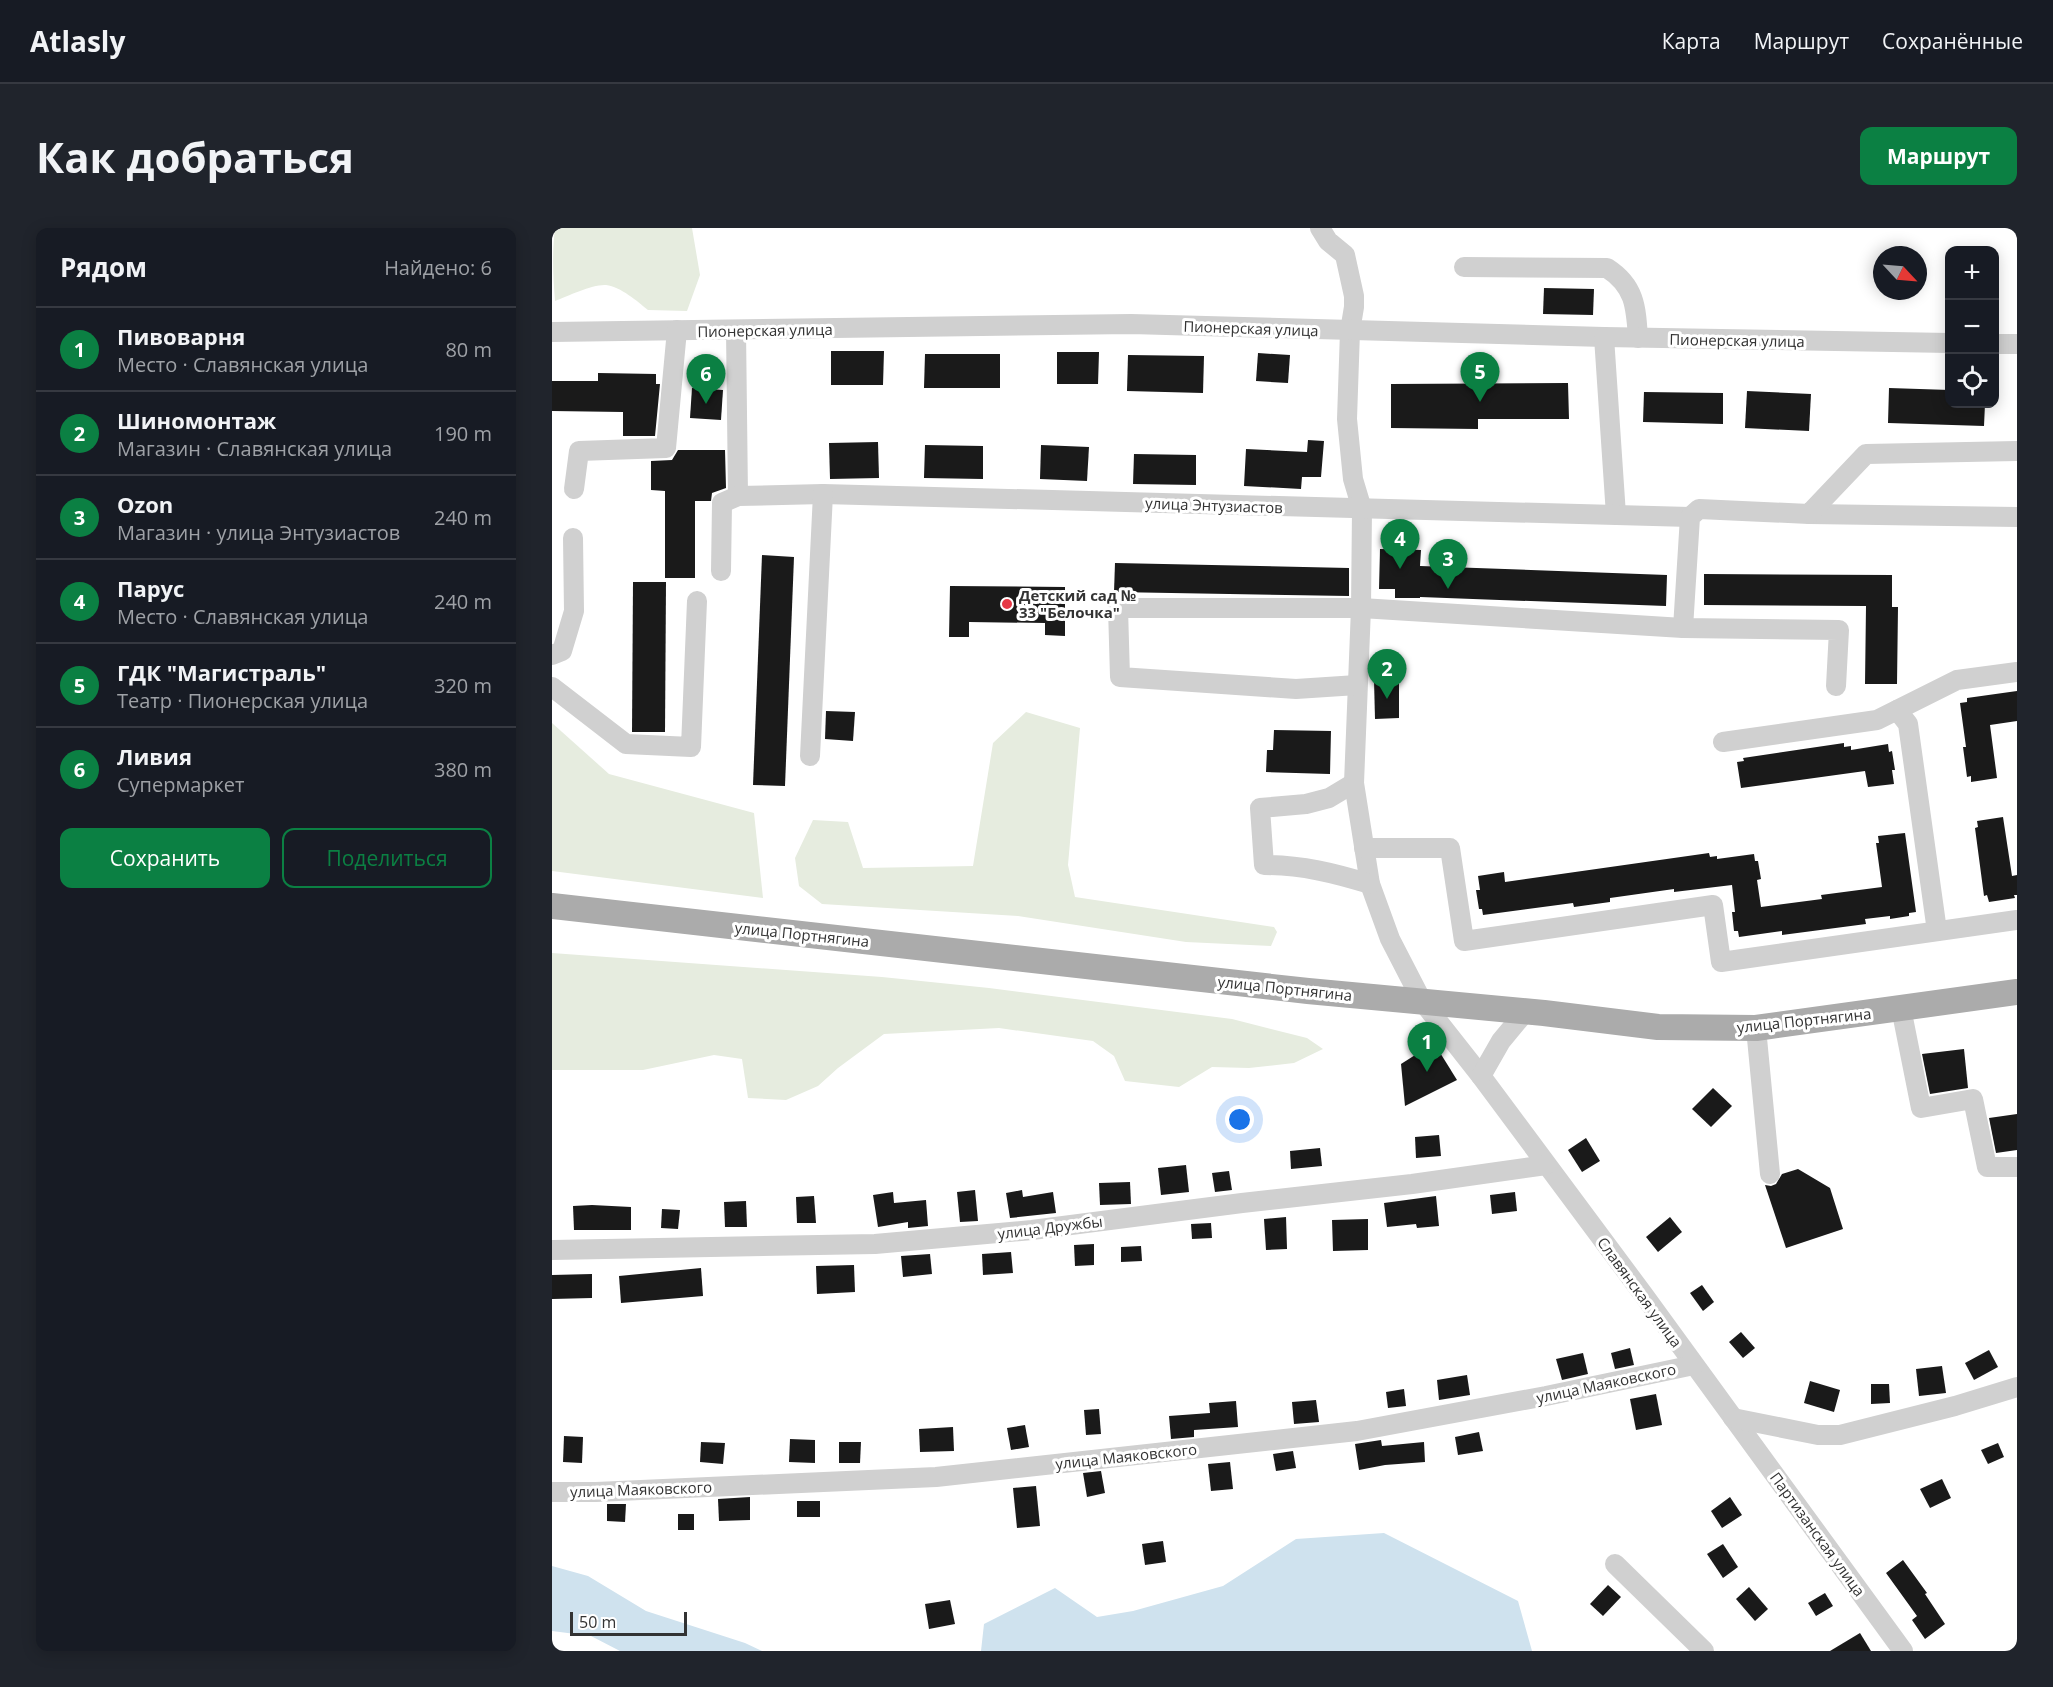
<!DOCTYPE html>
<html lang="ru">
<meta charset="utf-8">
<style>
:root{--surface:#171b24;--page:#20242c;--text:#f1f3f6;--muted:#9ea1a6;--line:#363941;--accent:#0b8043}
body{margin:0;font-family:"Open Sans",sans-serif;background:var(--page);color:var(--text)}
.controls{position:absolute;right:18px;top:18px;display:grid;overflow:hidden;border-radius:12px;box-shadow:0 3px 15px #0003}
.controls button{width:54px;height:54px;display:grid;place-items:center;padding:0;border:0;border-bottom:2px solid var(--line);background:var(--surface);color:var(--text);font:30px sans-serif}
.compass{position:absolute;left:1321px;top:18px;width:54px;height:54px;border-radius:50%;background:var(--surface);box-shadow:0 3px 15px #0003;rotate:116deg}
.scale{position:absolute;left:18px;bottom:15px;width:117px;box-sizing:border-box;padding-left:6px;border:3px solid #333;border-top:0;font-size:16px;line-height:21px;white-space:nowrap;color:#333;-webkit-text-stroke:4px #fff;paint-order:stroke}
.you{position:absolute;left:688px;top:892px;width:21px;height:21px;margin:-15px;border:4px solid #fff;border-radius:50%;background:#1a73e8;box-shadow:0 0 0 9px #1a73e833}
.badge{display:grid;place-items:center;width:39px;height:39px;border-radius:50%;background:var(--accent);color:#fff;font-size:20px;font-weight:700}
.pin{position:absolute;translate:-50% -50px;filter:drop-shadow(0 2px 3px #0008)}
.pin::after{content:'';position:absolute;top:32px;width:21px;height:18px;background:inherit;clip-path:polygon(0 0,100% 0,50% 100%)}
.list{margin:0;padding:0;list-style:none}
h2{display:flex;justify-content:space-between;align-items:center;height:78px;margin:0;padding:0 24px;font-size:26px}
h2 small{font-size:20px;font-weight:400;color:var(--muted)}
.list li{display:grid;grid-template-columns:39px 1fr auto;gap:18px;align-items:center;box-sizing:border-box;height:84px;padding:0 24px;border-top:2px solid var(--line)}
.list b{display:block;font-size:22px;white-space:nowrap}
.list p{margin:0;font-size:20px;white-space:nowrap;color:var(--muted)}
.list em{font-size:20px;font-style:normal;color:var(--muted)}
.actions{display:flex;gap:12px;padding:18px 24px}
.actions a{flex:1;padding:14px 0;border:2px solid var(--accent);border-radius:12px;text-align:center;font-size:21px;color:var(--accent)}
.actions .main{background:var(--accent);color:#fff}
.icon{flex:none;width:33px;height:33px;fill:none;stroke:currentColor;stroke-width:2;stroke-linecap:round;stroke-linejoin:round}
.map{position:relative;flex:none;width:1465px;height:1423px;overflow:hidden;border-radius:12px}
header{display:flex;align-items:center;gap:36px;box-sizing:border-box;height:84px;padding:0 30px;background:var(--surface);border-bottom:2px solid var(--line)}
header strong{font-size:28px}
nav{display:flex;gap:33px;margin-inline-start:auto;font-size:21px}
.intro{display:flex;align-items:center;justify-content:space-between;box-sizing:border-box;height:144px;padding:0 36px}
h1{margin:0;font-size:42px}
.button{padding:15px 27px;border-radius:12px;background:var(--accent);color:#fff;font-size:21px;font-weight:700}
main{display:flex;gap:36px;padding:0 36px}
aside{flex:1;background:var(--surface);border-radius:12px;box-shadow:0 3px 15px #0003}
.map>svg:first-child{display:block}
.green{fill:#e6ecdf}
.water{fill:#cfe2ee}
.building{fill:#1a1a1a}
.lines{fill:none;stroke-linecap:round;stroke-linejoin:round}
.minor{stroke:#d0d0d0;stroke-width:20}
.major{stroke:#ababab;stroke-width:26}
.poi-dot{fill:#e63946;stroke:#fff;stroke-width:2}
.labels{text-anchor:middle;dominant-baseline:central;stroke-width:6;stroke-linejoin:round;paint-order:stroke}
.street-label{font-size:15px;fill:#333;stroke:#fff}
.poi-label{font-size:15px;font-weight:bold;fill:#333;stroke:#fff;text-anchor:start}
</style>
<header>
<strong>Atlasly</strong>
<nav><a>Карта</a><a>Маршрут</a><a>Сохранённые</a></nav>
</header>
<div class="intro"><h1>Как добраться</h1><a class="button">Маршрут</a></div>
<main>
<aside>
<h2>Рядом<small>Найдено: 6</small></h2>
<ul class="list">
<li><span class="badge">1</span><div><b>Пивоварня</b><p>Место · Славянская улица</p></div><em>80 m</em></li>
<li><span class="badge">2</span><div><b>Шиномонтаж</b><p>Магазин · Славянская улица</p></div><em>190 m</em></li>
<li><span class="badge">3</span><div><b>Ozon</b><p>Магазин · улица Энтузиастов</p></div><em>240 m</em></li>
<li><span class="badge">4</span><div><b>Парус</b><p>Место · Славянская улица</p></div><em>240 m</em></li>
<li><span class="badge">5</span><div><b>ГДК &quot;Магистраль&quot;</b><p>Театр · Пионерская улица</p></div><em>320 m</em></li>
<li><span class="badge">6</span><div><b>Ливия</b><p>Супермаркет</p></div><em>380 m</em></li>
</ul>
<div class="actions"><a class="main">Сохранить</a><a>Поделиться</a></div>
</aside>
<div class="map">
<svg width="1465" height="1423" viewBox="0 0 1465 1423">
<rect width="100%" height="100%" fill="#fff"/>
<g class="green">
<path d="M 3,0 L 140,0 L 148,47 L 135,83 L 96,82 C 85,73 69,59 54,57 C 41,56 16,68 3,73 C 1,48 0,25 3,0 Z"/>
<path d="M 474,484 L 528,500 L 516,637 L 523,669 L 722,699 L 725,704 L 719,718 L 634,714 L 466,688 L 270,676 L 247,658 L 243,630 L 261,592 L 296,594 L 311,640 L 421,638 L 441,515 Z"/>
<path d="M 0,495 L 57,546 L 202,585 L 211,670 L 0,643 Z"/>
<path d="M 0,725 L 330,749 L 437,760 L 680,791 L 755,810 L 771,821 L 742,835 L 697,840 L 660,839 L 627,859 L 573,853 L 562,828 L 541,813 L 447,800 L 332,806 L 286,840 L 266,858 L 234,872 L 196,870 L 190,831 L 162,827 L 91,842 L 0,842 Z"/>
</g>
<g class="water">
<path d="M 832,1305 L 966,1373 L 980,1423 L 429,1423 L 432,1396 L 503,1360 L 545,1389 L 581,1383 L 671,1358 L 744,1311 Z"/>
<path d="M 0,1338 L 36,1348 L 94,1383 L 193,1415 L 210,1423 L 68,1423 L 39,1408 L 0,1403 Z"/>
</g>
<g class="building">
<path d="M 992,60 L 1042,61 L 1041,87 L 991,86 Z"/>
<path d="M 279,123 L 332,123 L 331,157 L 279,157 Z"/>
<path d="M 505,124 L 547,124 L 546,156 L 505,156 Z"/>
<path d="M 706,125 L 738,127 L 736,155 L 704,153 Z"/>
<path d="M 373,126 L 448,126 L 448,160 L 372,160 Z"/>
<path d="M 576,127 L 652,128 L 651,165 L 575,163 Z"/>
<path d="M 46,145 L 104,146 L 104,156 L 108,156 L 103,208 L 71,208 L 71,184 L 0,183 L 0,153 L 46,153 Z"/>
<path d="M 1016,155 L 1017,191 L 926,191 L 926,201 L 839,200 L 839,156 Z"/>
<path d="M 140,160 L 171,162 L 169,192 L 138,190 Z"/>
<path d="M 1337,160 L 1398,162 L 1398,176 L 1433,176 L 1432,198 L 1336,195 Z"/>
<path d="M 1195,163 L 1259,166 L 1257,203 L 1193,200 Z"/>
<path d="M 1092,164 L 1171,165 L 1171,196 L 1091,194 Z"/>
<path d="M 756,212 L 772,213 L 769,249 L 750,249 L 749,261 L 692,258 L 694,221 L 755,224 Z"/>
<path d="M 326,214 L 327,250 L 278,251 L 277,215 Z"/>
<path d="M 373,217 L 431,218 L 431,251 L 372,250 Z"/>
<path d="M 489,217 L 537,219 L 535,253 L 488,251 Z"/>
<path d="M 126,222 L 173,222 L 174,260 L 160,265 L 159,273 L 143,273 L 143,350 L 113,350 L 113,263 L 99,262 L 99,233 L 120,232 Z"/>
<path d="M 582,226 L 644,227 L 644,257 L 581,256 Z"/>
<path d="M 828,321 L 869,322 L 868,338 L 1115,347 L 1114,378 L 868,369 L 868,370 L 843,370 L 843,361 L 827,361 Z"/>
<path d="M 210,327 L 242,329 L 233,558 L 201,557 Z"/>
<path d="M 563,335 L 797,340 L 797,368 L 562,364 Z"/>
<path d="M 1152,346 L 1340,347 L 1340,379 L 1346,379 L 1345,456 L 1313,456 L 1314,378 L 1152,377 Z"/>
<path d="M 81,354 L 114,354 L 113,504 L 80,504 Z"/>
<path d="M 398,358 L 513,359 L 513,408 L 493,407 L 493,395 L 417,394 L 417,409 L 397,409 Z"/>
<path d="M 822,452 L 847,452 L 847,490 L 823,491 Z"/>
<path d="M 1465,463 L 1465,493 L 1438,497 L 1445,550 L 1419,554 L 1419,548 L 1415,549 L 1411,519 L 1414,519 L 1408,475 L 1415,474 L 1415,470 Z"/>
<path d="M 274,483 L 303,484 L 301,513 L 273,511 Z"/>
<path d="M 722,502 L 779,503 L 778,546 L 714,544 L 715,522 L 721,522 Z"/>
<path d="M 1292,515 L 1292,519 L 1299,518 L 1299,522 L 1336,516 L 1337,524 L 1340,523 L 1343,542 L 1340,542 L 1342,556 L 1316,559 L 1313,543 L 1189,560 L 1185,534 L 1192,533 L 1191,530 Z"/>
<path d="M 1451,589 L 1460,648 L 1465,647 L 1465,667 L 1462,667 L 1463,670 L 1437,674 L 1435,667 L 1432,668 L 1423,600 L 1426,599 L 1425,593 Z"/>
<path d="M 1353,605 L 1364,684 L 1357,685 L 1357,688 L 1338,691 L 1338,688 L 1313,691 L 1314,696 L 1230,707 L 1230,703 L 1187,709 L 1186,703 L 1182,703 L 1180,684 L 1183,684 L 1180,657 L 1122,664 L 1122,661 L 1058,670 L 1058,674 L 1022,679 L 1021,675 L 931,687 L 930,681 L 927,681 L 924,662 L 928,662 L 926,648 L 952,644 L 953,654 L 1157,625 L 1158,629 L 1165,628 L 1165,631 L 1202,626 L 1203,633 L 1206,633 L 1209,651 L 1205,652 L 1209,679 L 1270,671 L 1269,667 L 1330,659 L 1324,615 L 1327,615 L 1326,608 Z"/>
<path d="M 882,815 L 905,852 L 853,878 L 849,836 Z"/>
<path d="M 1412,821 L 1416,860 L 1378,866 L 1370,826 Z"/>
<path d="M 1161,860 L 1180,878 L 1159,899 L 1140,881 Z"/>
<path d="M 1465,886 L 1465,922 L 1444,925 L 1437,890 Z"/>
<path d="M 887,907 L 889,928 L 864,930 L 863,909 Z"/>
<path d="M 1034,910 L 1048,933 L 1030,944 L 1016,922 Z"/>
<path d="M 768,920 L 770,938 L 739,941 L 738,923 Z"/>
<path d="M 634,937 L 637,964 L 609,967 L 606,940 Z"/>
<path d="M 1246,941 L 1278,960 L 1291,1001 L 1234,1020 L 1213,957 L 1219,958 L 1224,956 L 1230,946 Z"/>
<path d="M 677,943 L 680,962 L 663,964 L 660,945 Z"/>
<path d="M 578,954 L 579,976 L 548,977 L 547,955 Z"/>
<path d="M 423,962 L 426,993 L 408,994 L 405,964 Z"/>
<path d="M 470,962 L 471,969 L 501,964 L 504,985 L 458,990 L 454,965 Z"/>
<path d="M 341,964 L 342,975 L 374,972 L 376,998 L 356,1000 L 356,994 L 326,999 L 321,967 Z"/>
<path d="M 963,964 L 965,983 L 940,986 L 938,967 Z"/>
<path d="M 262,968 L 264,995 L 245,995 L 244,969 Z"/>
<path d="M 884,968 L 887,998 L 865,1000 L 864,996 L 835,999 L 832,975 Z"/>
<path d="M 194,973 L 195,999 L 173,999 L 172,974 Z"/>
<path d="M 40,977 L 79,979 L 79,1002 L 22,1002 L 21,978 Z"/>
<path d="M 110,981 L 128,982 L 126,1001 L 109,1000 Z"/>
<path d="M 734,989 L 735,1021 L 714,1022 L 712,991 Z"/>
<path d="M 1118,989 L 1130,1004 L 1106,1024 L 1094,1009 Z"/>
<path d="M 816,991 L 816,1022 L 781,1023 L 780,992 Z"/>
<path d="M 659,995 L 660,1010 L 640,1011 L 639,996 Z"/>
<path d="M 542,1016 L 542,1037 L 523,1038 L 522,1017 Z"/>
<path d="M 589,1018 L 590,1033 L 569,1034 L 569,1019 Z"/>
<path d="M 459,1024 L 461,1045 L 431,1047 L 430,1026 Z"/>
<path d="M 378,1026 L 380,1046 L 351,1049 L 349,1028 Z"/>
<path d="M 302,1037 L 303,1064 L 265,1066 L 264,1038 Z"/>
<path d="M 149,1040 L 151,1068 L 69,1075 L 67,1048 Z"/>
<path d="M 40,1046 L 40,1070 L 0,1071 L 0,1047 Z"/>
<path d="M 1150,1057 L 1162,1074 L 1151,1083 L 1138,1065 Z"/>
<path d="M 1189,1104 L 1203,1120 L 1191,1130 L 1177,1114 Z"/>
<path d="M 1078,1120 L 1082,1137 L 1063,1141 L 1059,1125 Z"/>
<path d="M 1437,1122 L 1446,1139 L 1422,1152 L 1413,1135 Z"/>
<path d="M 1031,1125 L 1036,1146 L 1010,1152 L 1004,1131 Z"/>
<path d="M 1390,1138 L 1394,1165 L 1367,1168 L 1364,1141 Z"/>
<path d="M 915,1147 L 918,1167 L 887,1172 L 885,1152 Z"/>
<path d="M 1258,1153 L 1288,1162 L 1282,1184 L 1252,1175 Z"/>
<path d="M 1319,1156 L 1337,1156 L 1338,1175 L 1319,1176 Z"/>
<path d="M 852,1161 L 854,1178 L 836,1180 L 834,1164 Z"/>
<path d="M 1104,1166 L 1110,1197 L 1084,1202 L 1078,1171 Z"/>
<path d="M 764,1172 L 767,1194 L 742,1196 L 740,1174 Z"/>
<path d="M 684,1173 L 686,1199 L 642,1202 L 642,1209 L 619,1211 L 617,1188 L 658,1185 L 657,1175 Z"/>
<path d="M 547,1181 L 549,1206 L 534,1207 L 532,1182 Z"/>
<path d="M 473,1197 L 477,1219 L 459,1222 L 455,1200 Z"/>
<path d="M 401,1199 L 402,1223 L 368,1224 L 367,1201 Z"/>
<path d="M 927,1204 L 931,1223 L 906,1227 L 903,1209 Z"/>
<path d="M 12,1208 L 31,1209 L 30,1235 L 11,1234 Z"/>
<path d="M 238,1211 L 263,1212 L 263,1235 L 237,1234 Z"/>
<path d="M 829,1212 L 830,1218 L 872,1214 L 873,1234 L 833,1237 L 807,1242 L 803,1216 Z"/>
<path d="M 149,1214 L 173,1215 L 171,1236 L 148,1234 Z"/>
<path d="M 287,1214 L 309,1214 L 308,1235 L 287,1235 Z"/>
<path d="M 1446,1215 L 1452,1229 L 1436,1236 L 1429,1222 Z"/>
<path d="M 741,1223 L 744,1240 L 724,1243 L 721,1226 Z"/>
<path d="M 678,1234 L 681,1261 L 659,1263 L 656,1236 Z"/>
<path d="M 549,1243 L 553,1265 L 535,1269 L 531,1245 Z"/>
<path d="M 1390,1251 L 1399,1270 L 1378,1280 L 1368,1261 Z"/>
<path d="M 484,1258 L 488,1298 L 465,1300 L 461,1260 Z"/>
<path d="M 198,1269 L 198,1292 L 167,1293 L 166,1271 Z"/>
<path d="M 1178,1269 L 1190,1287 L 1170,1300 L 1159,1283 Z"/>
<rect x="245" y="1273" width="23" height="16"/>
<path d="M 55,1276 L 74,1276 L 73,1294 L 55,1293 Z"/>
<rect x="126" y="1286" width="16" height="16"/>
<path d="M 611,1313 L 614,1334 L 593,1337 L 590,1316 Z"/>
<path d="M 1171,1316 L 1186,1339 L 1171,1350 L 1155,1326 Z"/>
<path d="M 1351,1332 L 1375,1365 L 1373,1366 L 1393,1396 L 1373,1411 L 1360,1392 L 1365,1388 L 1334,1345 Z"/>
<path d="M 1056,1357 L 1069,1369 L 1051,1388 L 1038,1376 Z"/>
<path d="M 1197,1359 L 1216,1381 L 1203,1393 L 1184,1371 Z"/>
<path d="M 1273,1365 L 1281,1378 L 1264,1388 L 1256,1375 Z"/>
<path d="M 398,1372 L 403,1396 L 377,1401 L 373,1376 Z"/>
<path d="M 1308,1405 L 1319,1423 L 1278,1423 Z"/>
</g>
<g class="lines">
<g class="minor">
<path d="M 768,0 L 776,13 L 793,27 L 802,68 L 802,79 L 798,103 L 795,191 L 801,251 L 810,281 L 809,380 L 802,555 L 818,656 L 838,711 L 870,773 L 929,848 L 1091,1066 L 1351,1423"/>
<path d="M 912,39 L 1055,40 C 1083,58 1084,79 1086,110"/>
<path d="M 184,102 L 186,268"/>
<path d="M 0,104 L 579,96 L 1052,109 L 1398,115"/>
<path d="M 1052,109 L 1064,287"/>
<path d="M 1442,116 L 1465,116"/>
<path d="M 22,261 L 27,223 L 114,220 L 125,102"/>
<path d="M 1257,286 L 1465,289"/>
<path d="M 169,343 L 170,275 L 186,268 L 271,266 L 1138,289"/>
<path d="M 1131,400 L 1138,289 L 1147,281 L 1257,286 L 1314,226 L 1465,223"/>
<path d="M 0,427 L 10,423 L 22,383 L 21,310"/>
<path d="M 805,457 L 744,461 L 568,449 L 566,380 L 809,380 L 1131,400 L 1287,402 L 1284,458"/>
<path d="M 0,459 L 74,516 L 139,519 L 145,373"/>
<path d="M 1345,482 L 1356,496 L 1385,703"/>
<path d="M 1171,514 L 1325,492 L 1405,452 L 1465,444"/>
<path d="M 258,528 L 271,266"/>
<path d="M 802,555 L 777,570 L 754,576 L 708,580 L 712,637 C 750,637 782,645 818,656"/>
<path d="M 812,620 L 898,620 L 912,713 L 1161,677 L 1169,734 L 1465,692"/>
<path d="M 1349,780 L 1369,880 L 1421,871 L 1435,939 L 1465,939"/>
<path d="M 1204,800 L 1218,946"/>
<path d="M 929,848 L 949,813 L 974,783"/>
<path d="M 0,1022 L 323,1016 L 480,1002 L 690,975 L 860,956 L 994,937"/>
<path d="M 1181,1190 L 1266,1207 L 1288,1207 L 1403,1178 L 1465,1159"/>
<path d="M 0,1264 L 44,1264 L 384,1249 L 805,1203 L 994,1168 L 1142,1137"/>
<path d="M 1063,1336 L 1152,1423"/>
</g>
<path class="major" d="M 0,678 L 756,763 L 992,785 L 1106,799 L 1204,800 L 1465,764"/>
</g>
<circle class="poi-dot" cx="455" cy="376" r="6"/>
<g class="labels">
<g class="street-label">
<text transform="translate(699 100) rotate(2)">Пионерская улица</text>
<text transform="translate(213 102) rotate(-1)">Пионерская улица</text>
<text transform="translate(1185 112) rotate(1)">Пионерская улица</text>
<text transform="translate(662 277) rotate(2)">улица Энтузиастов</text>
<text transform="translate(250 706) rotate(6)">улица Портнягина</text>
<text transform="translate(733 760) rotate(6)">улица Портнягина</text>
<text transform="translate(1252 792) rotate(-6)">улица Портнягина</text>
<text transform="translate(498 999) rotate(-7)">улица Дружбы</text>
<text transform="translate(1088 1064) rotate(54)">Славянская улица</text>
<text transform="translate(1054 1155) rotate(-12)">улица Маяковского</text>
<text transform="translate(574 1228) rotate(-6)">улица Маяковского</text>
<text transform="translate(89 1261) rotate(-2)">улица Маяковского</text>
<text transform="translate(1266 1306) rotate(54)">Партизанская улица</text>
</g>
<g class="poi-label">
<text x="467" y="367">Детский сад №<tspan x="467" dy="17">33 "Белочка"</tspan></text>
</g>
</g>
</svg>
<div class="controls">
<button>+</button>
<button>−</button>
<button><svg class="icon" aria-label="locate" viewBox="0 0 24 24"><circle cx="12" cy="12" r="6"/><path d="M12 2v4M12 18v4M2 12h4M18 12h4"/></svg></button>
</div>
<svg class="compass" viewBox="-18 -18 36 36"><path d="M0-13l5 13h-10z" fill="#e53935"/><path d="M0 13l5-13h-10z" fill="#9ea1a6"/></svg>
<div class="scale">50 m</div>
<div class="you"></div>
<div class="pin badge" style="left:875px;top:844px">1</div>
<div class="pin badge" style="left:835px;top:471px">2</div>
<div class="pin badge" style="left:896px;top:361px">3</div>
<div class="pin badge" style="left:848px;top:341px">4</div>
<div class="pin badge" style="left:928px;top:174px">5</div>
<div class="pin badge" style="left:154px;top:176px">6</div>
</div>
</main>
